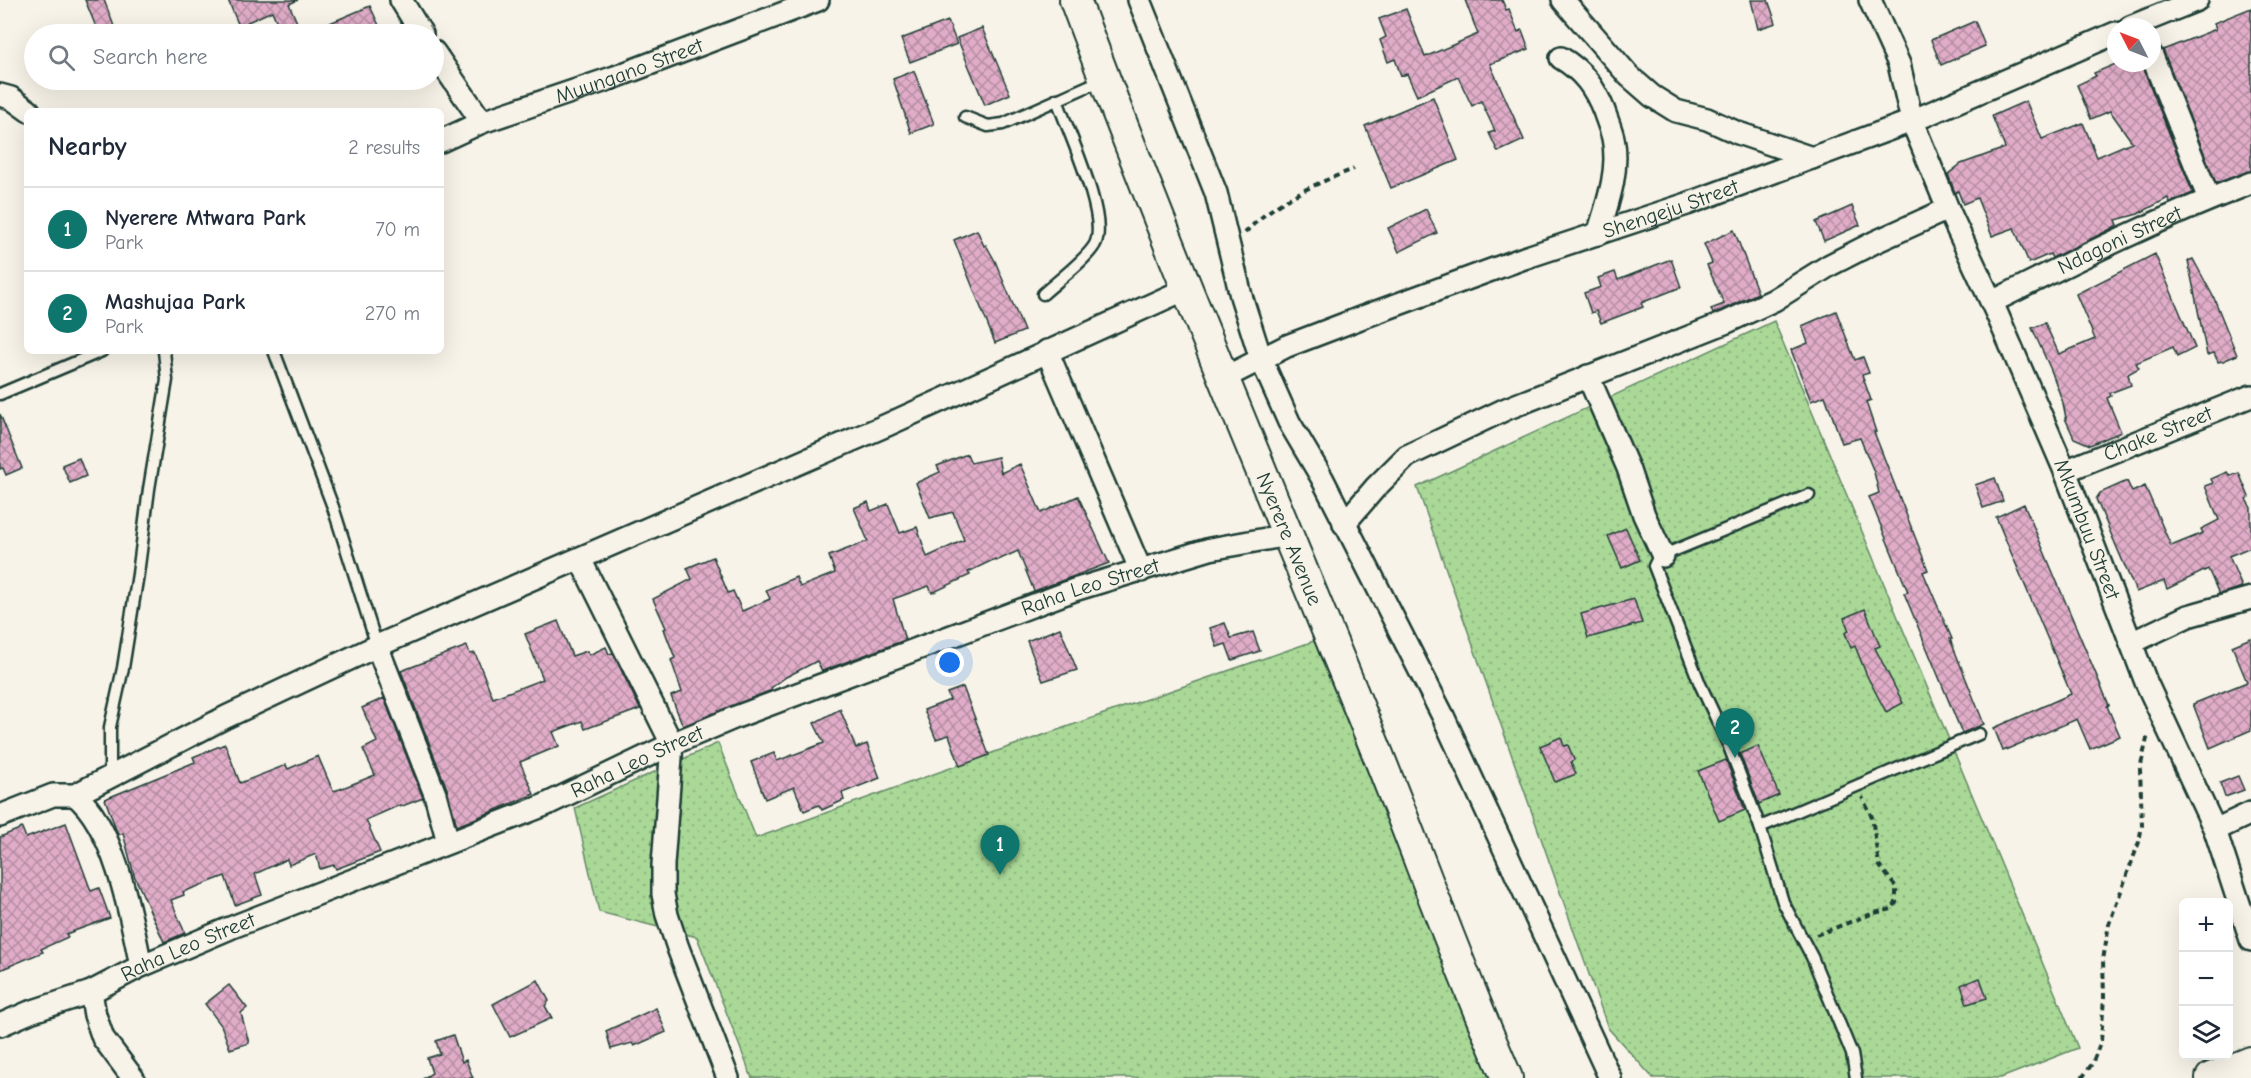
<!DOCTYPE html>
<meta charset="utf-8">
<style>
:root{--surface:#fff;--page:#f2f2f3;--text:#1f2937;--muted:#747a83;--line:#e0e1e3;--accent:#0f766e}
body{margin:0;font-family:"Comic Neue",sans-serif;background:var(--page);color:var(--text)}
.controls{position:absolute;right:18px;bottom:18px;display:grid;overflow:hidden;border-radius:9px;box-shadow:0 6px 24px #0002}
.controls button{width:54px;height:54px;display:grid;place-items:center;padding:0;border:0;border-bottom:2px solid var(--line);background:var(--surface);color:var(--text);font:30px sans-serif}
.compass{position:absolute;left:2107px;top:18px;width:54px;height:54px;border-radius:50%;background:var(--surface);box-shadow:0 6px 24px #0002;rotate:312deg}
.you{position:absolute;left:950px;top:663px;width:21px;height:21px;margin:-15px;border:4px solid #fff;border-radius:50%;background:#1a73e8;box-shadow:0 0 0 9px #1a73e833}
.badge{display:grid;place-items:center;width:39px;height:39px;border-radius:50%;background:var(--accent);color:#fff;font-size:20px;font-weight:700}
.pin{position:absolute;translate:-50% -50px;filter:drop-shadow(0 2px 3px #0008)}
.pin::after{content:'';position:absolute;top:32px;width:21px;height:18px;background:inherit;clip-path:polygon(0 0,100% 0,50% 100%)}
.list{margin:0;padding:0;list-style:none}
h2{display:flex;justify-content:space-between;align-items:center;height:78px;margin:0;padding:0 24px;font-size:26px}
h2 small{font-size:20px;font-weight:400;color:var(--muted)}
.list li{display:grid;grid-template-columns:39px 1fr auto;gap:18px;align-items:center;box-sizing:border-box;height:84px;padding:0 24px;border-top:2px solid var(--line)}
.list b{display:block;font-size:22px;white-space:nowrap}
.list p{margin:0;font-size:20px;white-space:nowrap;color:var(--muted)}
.list em{font-size:20px;font-style:normal;color:var(--muted)}
.icon{flex:none;width:33px;height:33px;fill:none;stroke:currentColor;stroke-width:2;stroke-linecap:round;stroke-linejoin:round}
.map{position:relative;flex:none;width:2251px;height:1078px;overflow:hidden}
.search{position:absolute;background:var(--surface);box-shadow:0 6px 24px #0002;left:24px;top:24px;width:420px;height:66px;display:flex;align-items:center;gap:15px;box-sizing:border-box;padding:0 21px;border-radius:33px;color:var(--muted);font-size:22px}
.panel{position:absolute;background:var(--surface);box-shadow:0 6px 24px #0002;left:24px;top:108px;width:420px;height:246px;border-radius:9px}
.map>svg:first-child{display:block}
.grass{fill:url(#grass-dots);stroke:#648a66;stroke-width:1.5}
.building{fill:url(#building-cross-hatch);stroke:#1f3d34;stroke-width:1.5}
.lines{fill:none;stroke-linecap:round;stroke-linejoin:round}
.lane-casing{stroke:#1f3d34;stroke-width:15}
.street-casing{stroke:#1f3d34;stroke-width:26}
.secondary-casing{stroke:#1f3d34;stroke-width:34}
.path{stroke:#1f3d34;stroke-width:4;stroke-dasharray:6 4.5;stroke-linecap:butt}
.lane{stroke:#f7f3e8;stroke-width:10}
.street{stroke:#f7f3e8;stroke-width:21}
.secondary{stroke:#f7f3e8;stroke-width:30}
.labels{text-anchor:middle;dominant-baseline:central;stroke-width:6;stroke-linejoin:round;paint-order:stroke}
.street-label{font-size:21px;fill:#1f3d34;stroke:#f7f3e8}
</style>
<div class="map">
<svg width="2251" height="1078" viewBox="0 0 2251 1078">
<defs>
<pattern id="grass-dots" width="8" height="8" patternUnits="userSpaceOnUse" patternTransform="scale(1.5)"><rect width="8" height="8" fill="#a9d897"/><path d="M2 2h.1M6 6h.1" fill="none" stroke="#91ba83" stroke-width="1.8" stroke-linecap="round"/></pattern>
<pattern id="building-cross-hatch" width="8" height="8" patternUnits="userSpaceOnUse" patternTransform="scale(1.5)"><rect width="8" height="8" fill="#e0acc8"/><path d="M0 0l8 8M0 8l8-8" fill="none" stroke="#b58da3"/></pattern>
</defs>
<rect width="100%" height="100%" fill="#f7f3e8"/>
<filter id="ink" filterUnits="userSpaceOnUse"><feTurbulence type="fractalNoise" baseFrequency=".0167" numOctaves="2"/><feDisplacementMap in="SourceGraphic" scale="12" xChannelSelector="R" yChannelSelector="G"/><feConvolveMatrix kernelMatrix="1 2 1 2 8 2 1 2 1" color-interpolation-filters="sRGB"/></filter>
<g filter="url(#ink)">
<g class="grass">
<path d="M 1774,321 L 2078,1048 L 2001,1078 L 1653,1078 L 1608,1028 L 1417,487 Z"/>
<path d="M 1314,641 L 1493,1078 L 752,1078 L 697,937 L 599,912 L 575,808 L 718,743 L 756,838 L 1003,749 Z"/>
</g>
<g class="building">
<path d="M 85,0 L 104,0 L 117,34 L 99,34 Z"/>
<path d="M 228,0 L 298,0 L 289,4 L 302,34 L 282,34 L 272,11 L 239,26 Z"/>
<path d="M 1465,0 L 1502,0 L 1506,10 L 1509,9 L 1518,32 L 1522,30 L 1529,49 L 1490,64 L 1524,140 L 1498,152 L 1489,133 L 1495,131 L 1481,101 L 1472,106 L 1458,77 L 1417,96 L 1407,74 L 1401,76 L 1395,59 L 1388,62 L 1380,40 L 1386,37 L 1379,19 L 1406,9 L 1425,57 L 1478,34 Z"/>
<path d="M 1751,0 L 1768,0 L 1776,23 L 1758,29 Z"/>
<path d="M 370,6 L 383,34 L 304,34 Z"/>
<path d="M 2251,8 L 2251,171 L 2216,183 L 2163,50 L 2216,29 L 2214,23 Z"/>
<path d="M 948,21 L 957,44 L 910,62 L 901,39 Z"/>
<path d="M 1975,21 L 1985,46 L 1941,65 L 1931,40 Z"/>
<path d="M 982,28 L 1010,94 L 985,105 L 957,38 Z"/>
<path d="M 2118,63 L 2141,63 L 2193,193 L 2170,203 L 2168,198 L 2138,214 L 2116,220 L 2118,225 L 2105,232 L 2052,258 L 2050,254 L 2029,263 L 2014,228 L 1992,236 L 1977,198 L 1963,204 L 1958,191 L 1955,193 L 1948,174 L 1961,164 L 2005,148 L 1992,116 L 2026,101 L 2042,139 L 2083,123 L 2097,157 L 2132,142 L 2110,111 L 2091,119 L 2077,85 L 2096,76 L 2094,73 Z"/>
<path d="M 914,71 L 934,124 L 911,133 L 893,79 Z"/>
<path d="M 1433,97 L 1458,160 L 1391,188 L 1365,126 Z"/>
<path d="M 1852,206 L 1860,225 L 1824,241 L 1816,222 Z"/>
<path d="M 1426,209 L 1437,233 L 1399,252 L 1388,228 Z"/>
<path d="M 977,230 L 984,246 L 986,245 L 995,261 L 1024,331 L 995,343 L 954,240 Z"/>
<path d="M 1734,230 L 1758,293 L 1713,314 L 1711,309 L 1724,304 L 1707,265 L 1712,263 L 1704,244 Z"/>
<path d="M 2155,254 L 2195,348 L 2177,357 L 2173,347 L 2136,363 L 2139,368 L 2128,374 L 2131,385 L 2110,393 L 2111,396 L 2107,398 L 2121,432 L 2090,445 L 2074,438 L 2065,418 L 2066,418 L 2063,403 L 2051,370 L 2032,328 L 2045,323 L 2059,354 L 2095,339 L 2076,294 Z"/>
<path d="M 1671,259 L 1681,287 L 1641,303 L 1643,307 L 1601,323 L 1596,311 L 1591,313 L 1584,293 L 1601,287 L 1598,278 L 1615,272 L 1618,280 Z"/>
<path d="M 2193,259 L 2214,298 L 2237,355 L 2223,361 L 2218,362 L 2214,353 L 2207,355 L 2188,261 Z"/>
<path d="M 1836,311 L 1855,360 L 1863,357 L 1869,373 L 1862,375 L 1871,400 L 1866,402 L 1876,432 L 1874,432 L 1928,570 L 1923,572 L 1952,639 L 1950,639 L 1984,724 L 1962,733 L 1904,593 L 1908,592 L 1869,497 L 1879,493 L 1874,472 L 1860,438 L 1842,443 L 1825,396 L 1811,401 L 1791,350 L 1808,343 L 1802,326 Z"/>
<path d="M 0,414 L 22,468 L 6,475 L 3,468 L 0,469 Z"/>
<path d="M 967,454 L 971,463 L 998,457 L 1001,473 L 1020,464 L 1041,513 L 1078,496 L 1109,563 L 1034,591 L 1018,551 L 996,561 L 995,559 L 968,572 L 970,575 L 932,593 L 929,586 L 893,599 L 905,640 L 822,671 L 817,661 L 786,677 L 771,688 L 772,690 L 683,726 L 671,696 L 682,692 L 671,660 L 675,658 L 664,629 L 666,628 L 653,599 L 692,579 L 687,568 L 713,557 L 728,593 L 733,591 L 742,611 L 770,599 L 766,590 L 796,577 L 800,587 L 835,573 L 829,556 L 868,541 L 854,508 L 868,502 L 871,511 L 888,504 L 900,533 L 917,527 L 927,557 L 964,540 L 953,512 L 930,518 L 916,483 L 940,472 L 937,466 Z"/>
<path d="M 79,458 L 86,476 L 70,483 L 62,465 Z"/>
<path d="M 2227,472 L 2230,476 L 2239,473 L 2249,497 L 2246,499 L 2251,508 L 2251,547 L 2229,556 L 2242,587 L 2219,594 L 2208,569 L 2167,589 L 2164,581 L 2136,592 L 2096,499 L 2100,493 L 2127,481 L 2132,492 L 2145,486 L 2171,546 L 2203,533 L 2201,529 L 2219,520 L 2205,486 L 2213,483 L 2211,479 Z"/>
<path d="M 1995,478 L 2003,501 L 1983,508 L 1975,485 Z"/>
<path d="M 2024,504 L 2109,705 L 2107,706 L 2120,736 L 2090,749 L 2077,719 L 2003,751 L 1994,728 L 2071,694 L 1996,517 Z"/>
<path d="M 1626,528 L 1640,560 L 1622,568 L 1608,536 Z"/>
<path d="M 1634,599 L 1642,623 L 1588,638 L 1581,614 Z"/>
<path d="M 1865,609 L 1880,646 L 1875,648 L 1903,703 L 1886,712 L 1867,676 L 1855,646 L 1851,648 L 1845,633 L 1849,631 L 1844,618 Z"/>
<path d="M 558,621 L 572,656 L 587,651 L 589,655 L 606,647 L 609,654 L 613,653 L 640,709 L 585,729 L 582,721 L 553,732 L 559,746 L 520,762 L 534,794 L 457,826 L 447,789 L 401,671 L 467,646 L 470,654 L 475,653 L 493,698 L 543,679 L 525,634 Z"/>
<path d="M 1225,623 L 1231,638 L 1253,632 L 1260,651 L 1232,660 L 1226,644 L 1217,647 L 1210,628 Z"/>
<path d="M 1060,628 L 1077,670 L 1043,681 L 1027,641 Z"/>
<path d="M 2251,638 L 2251,730 L 2210,748 L 2193,704 L 2247,682 L 2232,646 Z"/>
<path d="M 963,687 L 989,755 L 960,766 L 949,735 L 936,739 L 924,710 L 950,700 L 947,693 Z"/>
<path d="M 384,698 L 423,798 L 400,807 L 400,805 L 366,820 L 380,852 L 336,869 L 334,865 L 320,869 L 316,854 L 289,865 L 287,859 L 255,874 L 262,895 L 235,905 L 225,876 L 183,892 L 184,895 L 171,900 L 185,933 L 164,942 L 134,875 L 123,833 L 118,835 L 105,799 L 195,762 L 193,757 L 225,744 L 240,783 L 286,765 L 288,769 L 318,756 L 333,791 L 340,789 L 375,775 L 363,749 L 377,742 L 362,708 Z"/>
<path d="M 840,709 L 856,748 L 867,744 L 880,778 L 842,793 L 844,800 L 822,810 L 819,805 L 804,811 L 794,787 L 765,799 L 751,762 L 774,753 L 777,761 L 824,743 L 814,723 Z"/>
<path d="M 1561,737 L 1564,746 L 1568,745 L 1574,760 L 1571,762 L 1576,774 L 1555,782 L 1540,746 Z"/>
<path d="M 1758,746 L 1779,795 L 1759,804 L 1740,754 Z"/>
<path d="M 1726,760 L 1745,810 L 1719,821 L 1698,771 Z"/>
<path d="M 2238,776 L 2244,790 L 2225,797 L 2220,783 Z"/>
<path d="M 66,823 L 91,891 L 99,888 L 110,918 L 66,934 L 68,937 L 41,949 L 43,952 L 0,970 L 0,837 L 22,828 L 26,838 Z"/>
<path d="M 1980,978 L 1987,998 L 1967,1004 L 1961,985 Z"/>
<path d="M 538,980 L 549,1001 L 545,1006 L 552,1018 L 510,1037 L 493,1004 Z"/>
<path d="M 229,985 L 247,1008 L 241,1013 L 249,1043 L 230,1049 L 221,1025 L 205,1004 Z"/>
<path d="M 656,1008 L 666,1032 L 634,1046 L 632,1043 L 611,1049 L 606,1031 Z"/>
<path d="M 453,1035 L 462,1062 L 466,1060 L 473,1078 L 424,1078 L 432,1073 L 427,1058 L 440,1054 L 436,1041 Z"/>
</g>
<g class="lines">
<g class="lane-casing">
<g id="lane">
<path d="M 965,117 L 988,126 L 1003,124 L 1104,79"/>
<path d="M 1043,294 C 1056,282 1091,256 1096,242 C 1107,213 1067,130 1057,99"/>
<path d="M 274,351 L 333,507 L 377,646"/>
<path d="M 0,394 L 102,351"/>
<path d="M 1809,495 L 1666,554 L 1657,560 L 1654,566 L 1700,684 L 1728,744 L 1760,827 L 1783,902 L 1812,957 L 1852,1054 L 1856,1078"/>
<path d="M 110,777 L 110,727 L 123,668 L 138,574 L 149,489 L 167,380 L 164,351"/>
<path d="M 1760,827 L 1979,734"/>
</g>
</g>
<g class="street-casing">
<g id="street">
<path d="M 401,0 L 422,34"/>
<path d="M 1139,0 L 1216,193 L 1241,296 L 1261,359 L 1289,422 L 1322,478 L 1443,716 L 1610,1078"/>
<path d="M 1563,0 L 1629,76 L 1652,96 L 1676,111 L 1707,119 L 1738,133 L 1812,158"/>
<path id="s1" d="M 1870,0 L 1899,64 L 1912,121 L 1948,209 L 1997,314 L 2065,471 L 2146,682 L 2215,830 L 2251,940"/>
<path d="M 2130,27 L 2197,0"/>
<path d="M 434,52 L 482,122"/>
<path d="M 2152,56 L 2209,199"/>
<path d="M 1561,58 C 1583,71 1595,88 1604,111 C 1607,120 1611,129 1613,138 C 1620,170 1607,205 1598,234"/>
<path d="M 0,95 L 11,98 L 29,111"/>
<path id="s2" d="M 441,141 L 482,122 L 615,77 L 818,0"/>
<path id="s3" d="M 1992,302 C 2077,259 2162,217 2251,183"/>
<path d="M 1047,351 L 1141,571"/>
<path d="M 1588,376 L 1628,468 L 1644,515 L 1663,556"/>
<path id="s4" d="M 1224,378 L 1287,346 L 1363,317 L 1524,258 L 1687,204 L 1912,121 L 2116,33"/>
<path id="s5" d="M 2065,471 L 2251,396"/>
<path d="M 1344,524 L 1375,488 L 1407,456 L 1506,409 L 1727,322 L 1774,300 L 1830,265 L 1875,242 L 1948,209"/>
<path d="M 580,559 L 672,744 L 663,865 L 663,894 L 667,915 L 678,948 L 728,1078"/>
<path d="M 2131,643 L 2188,616 L 2251,598"/>
<path d="M 377,646 L 435,794 L 448,842"/>
<path d="M 75,795 L 226,717 L 377,646 L 887,425 L 1186,289"/>
<path d="M 0,816 L 53,795 L 75,795 C 115,827 131,917 141,966"/>
<path d="M 2215,830 L 2251,813"/>
<path d="M 91,992 L 95,1015 L 103,1038 L 133,1078"/>
<path id="s6" d="M 0,1025 L 30,1012 L 91,992 L 141,966 L 230,928 L 545,805 L 672,744 L 736,717 L 1074,590 L 1210,549 L 1288,535"/>
</g>
</g>
<g class="secondary-casing">
<g id="secondary">
<path id="s7" d="M 1075,0 C 1165,243 1266,481 1364,720 C 1413,839 1455,960 1507,1078"/>
<path d="M 2211,1078 L 2251,1062"/>
</g>
</g>
<g class="path">
<path d="M 1245,233 C 1274,201 1315,184 1354,169"/>
<path d="M 1816,935 L 1874,913 L 1892,909 L 1896,903 L 1896,887 L 1879,865 L 1872,817 L 1862,797"/>
<path d="M 2082,1078 L 2092,1064 L 2101,1041 L 2104,997 L 2103,960 L 2109,924 L 2139,842 L 2142,825 L 2140,769 L 2148,734"/>
</g>
<use href="#lane" class="lane"/>
<use href="#street" class="street"/>
<use href="#secondary" class="secondary"/>
</g>
</g>
<g class="labels">
<g class="street-label">
<text stroke="none"><textPath href="#s2" startOffset="201">Muungano Street</textPath></text>
<text stroke="none"><textPath href="#s4" startOffset="478">Shengeju Street</textPath></text>
<text stroke="none"><textPath href="#s3" startOffset="142">Ndagoni Street</textPath></text>
<text stroke="none"><textPath href="#s5" startOffset="100">Chake Street</textPath></text>
<text stroke="none"><textPath href="#s1" startOffset="573">Mkumbuu Street</textPath></text>
<text stroke="none"><textPath href="#s7" startOffset="580">Nyerere Avenue</textPath></text>
<text stroke="none"><textPath href="#s6" startOffset="1176">Raha Leo Street</textPath></text>
<text stroke="none"><textPath href="#s6" startOffset="690">Raha Leo Street</textPath></text>
<text stroke="none"><textPath href="#s6" startOffset="204">Raha Leo Street</textPath></text>
</g>
</g>
</svg>
<div class="controls">
<button>+</button>
<button>−</button>
<button><svg class="icon" aria-label="layers" viewBox="0 0 24 24"><path d="M12 4l9 5-9 5-9-5zM3 14l9 5 9-5"/></svg></button>
</div>
<svg class="compass" viewBox="-18 -18 36 36"><path d="M0-13l5 13h-10z" fill="#e53935"/><path d="M0 13l5-13h-10z" fill="#747a83"/></svg>
<div class="you"></div>
<div class="pin badge" style="left:1000px;top:875px">1</div>
<div class="pin badge" style="left:1735px;top:758px">2</div>
<div class="search"><svg class="icon" aria-label="search" viewBox="0 0 24 24"><circle cx="10" cy="10" r="6"/><path d="M15 15l6 6"/></svg>Search here</div>
<section class="panel">
<h2>Nearby<small>2 results</small></h2>
<ul class="list">
<li><span class="badge">1</span><div><b>Nyerere Mtwara Park</b><p>Park</p></div><em>70 m</em></li>
<li><span class="badge">2</span><div><b>Mashujaa Park</b><p>Park</p></div><em>270 m</em></li>
</ul>
</section>
</div>
